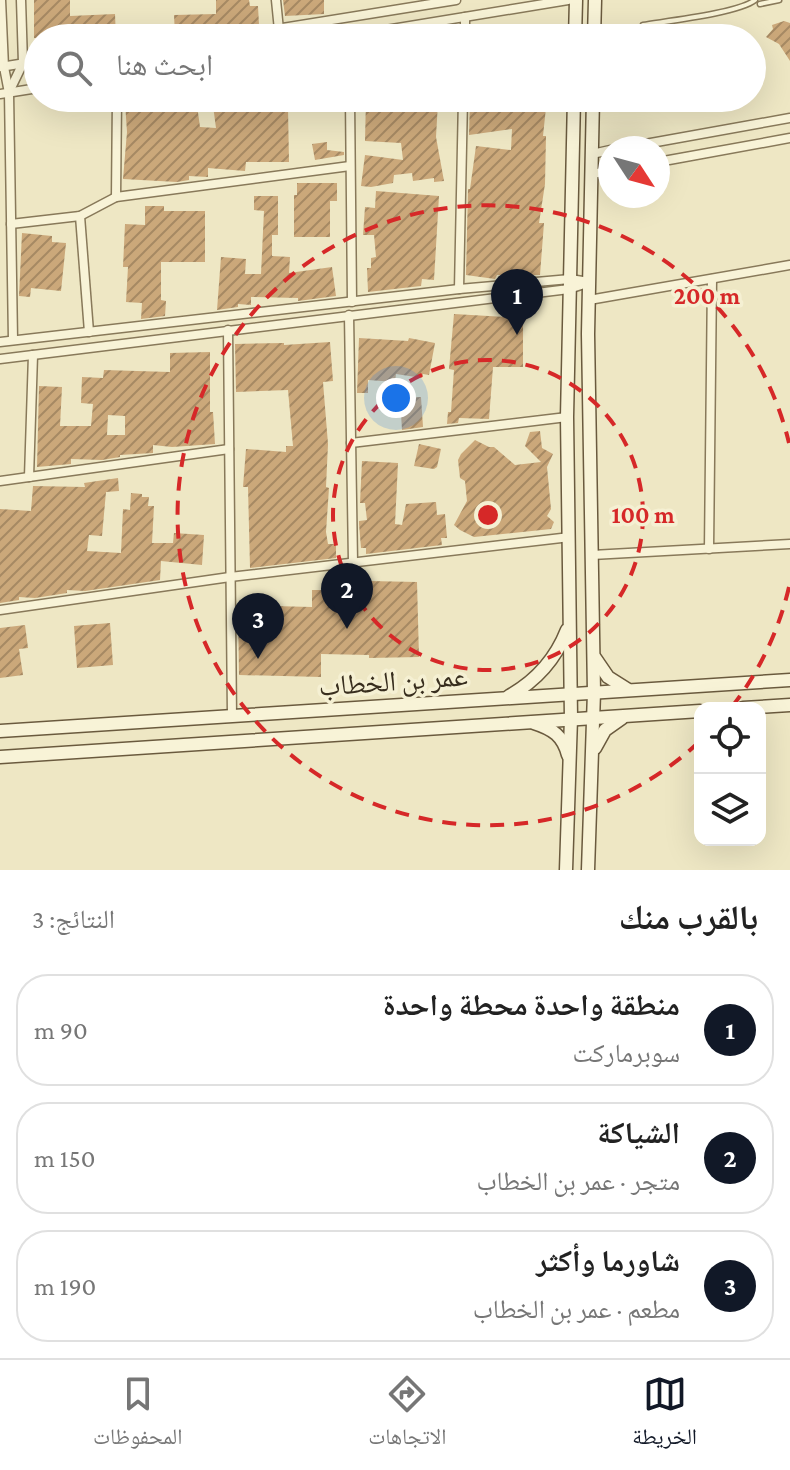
<!DOCTYPE html>
<html lang="ar">
<meta charset="utf-8">
<style>
:root{--surface:#fff;--page:#f6f6f6;--text:#222;--muted:#767676;--line:#e0e0e0;--accent:#111827}
body{margin:0;font-family:"Crimson Pro","Noto Naskh Arabic",serif;background:var(--page);color:var(--text);direction:rtl}
.controls{position:absolute;right:24px;bottom:24px;display:grid;overflow:hidden;border-radius:16px;box-shadow:0 8px 32px #0002}
.controls button{width:72px;height:72px;display:grid;place-items:center;padding:0;border:0;border-bottom:2px solid var(--line);background:var(--surface);color:var(--text);font:40px sans-serif}
.compass{position:absolute;left:598px;top:136px;width:72px;height:72px;border-radius:50%;background:var(--surface);box-shadow:0 8px 32px #0002;rotate:126deg}
.you{position:absolute;left:396px;top:398px;width:28px;height:28px;margin:-20px;border:6px solid #fff;border-radius:50%;background:#1a73e8;box-shadow:0 0 0 12px #1a73e833}
.badge{display:grid;place-items:center;width:52px;height:52px;border-radius:50%;background:var(--accent);color:#fff;font-size:26px;font-weight:700}
.pin{position:absolute;translate:-50% -66px;filter:drop-shadow(0 2px 4px #0008)}
.pin::after{content:'';position:absolute;top:42px;width:28px;height:24px;background:inherit;clip-path:polygon(0 0,100% 0,50% 100%)}
.list{margin:0;padding:0;list-style:none}
h2{display:flex;justify-content:space-between;align-items:center;height:104px;margin:0;padding:0 32px;font-size:34px}
h2 small{font-size:26px;font-weight:400;color:var(--muted)}
.list li{display:grid;grid-template-columns:52px 1fr auto;gap:24px;align-items:center;box-sizing:border-box;height:112px;margin:0 16px 16px;padding:0 16px;border:2px solid var(--line);border-radius:32px}
.list b{display:block;font-size:30px;white-space:nowrap}
.list p{margin:0;font-size:26px;white-space:nowrap;color:var(--muted)}
.list em{font-size:26px;font-style:normal;color:var(--muted)}
.icon{flex:none;width:44px;height:44px;fill:none;stroke:currentColor;stroke-width:2;stroke-linecap:round;stroke-linejoin:round}
.map{position:relative;flex:none;width:790px;height:870px;overflow:hidden;direction:ltr}
.search{position:absolute;background:var(--surface);box-shadow:0 8px 32px #0002;left:24px;right:24px;top:24px;height:88px;display:flex;align-items:center;gap:20px;box-sizing:border-box;padding:0 28px;border-radius:44px;color:var(--muted);font-size:30px}
.sheet{height:488px;background:var(--surface)}
nav{display:flex;justify-content:space-around;align-items:center;box-sizing:border-box;height:112px;border-top:2px solid var(--line);background:var(--surface);font-size:22px;color:var(--muted)}
nav a{display:grid;justify-items:center;gap:4px}
nav .on{color:var(--accent)}
.map>svg:first-child{display:block}
.building{fill:url(#building-hatch);fill-rule:evenodd}
.lines{fill:none;stroke-linecap:round;stroke-linejoin:round}
.lane-casing{stroke:#88795a;stroke-width:7}
.street-casing{stroke:#88795a;stroke-width:11}
.secondary-casing{stroke:#6a5a3e;stroke-width:15}
.lane{stroke:#f8f3d7;stroke-width:4}
.street{stroke:#f8f3d7;stroke-width:8}
.secondary{stroke:#f8f3d7;stroke-width:12}
.ring{fill:none;stroke:#d62828;stroke-width:4;stroke-dasharray:14 10}
.labels{text-anchor:middle;dominant-baseline:central;stroke-width:7;stroke-linejoin:round;paint-order:stroke}
.street-label{font-size:28px;fill:#382e1e;stroke:#f5f0d3}
.centre{fill:#d62828;stroke:#f5f0d3;stroke-width:4}
.ring-label{font-size:24px;text-anchor:middle;font-weight:bold;fill:#d62828;stroke:#f5f0d3;stroke-width:7;stroke-linejoin:round;paint-order:stroke}
</style>
<div class="map">
<svg width="790" height="870" viewBox="0 0 790 870">
<defs>
<pattern id="building-hatch" width="6" height="6" patternUnits="userSpaceOnUse" patternTransform="scale(2)"><rect width="6" height="6" fill="#cba87a"/><path d="M-1 1l2-2M0 6l6-6M5 7l2-2" fill="none" stroke="#a68963"/></pattern>
</defs>
<rect width="100%" height="100%" fill="#eee7c4"/>
<g class="building">
<path d="M 34,0 L 70,0 L 70,16 L 115,14 L 116,38 L 34,38 Z"/>
<path d="M 216,0 L 249,0 L 250,6 L 258,6 L 259,25 L 208,31 L 208,34 L 175,35 L 174,15 L 216,14 Z"/>
<path d="M 283,0 L 324,0 L 324,14 L 285,16 Z"/>
<path d="M 784,21 L 790,23 L 790,61 L 779,44 L 766,37 L 773,29 L 772,25 Z"/>
<path d="M 167,98 L 196,98 L 200,127 L 216,128 L 212,98 L 334,98 L 334,108 L 288,108 L 289,162 L 246,162 L 245,171 L 208,168 L 208,177 L 189,176 L 189,180 L 177,182 L 123,179 L 127,132 L 125,102 L 167,101 Z"/>
<path d="M 366,98 L 411,98 L 411,100 L 438,102 L 436,137 L 444,181 L 434,182 L 434,178 L 413,181 L 412,173 L 394,175 L 393,183 L 371,187 L 361,186 L 365,155 L 403,160 L 401,143 L 365,141 Z"/>
<path d="M 470,98 L 547,98 L 543,136 L 546,136 L 545,184 L 539,223 L 544,223 L 540,275 L 497,275 L 495,279 L 466,275 L 468,189 L 470,189 L 476,146 L 511,150 L 512,129 L 469,135 Z"/>
<path d="M 327,142 L 327,150 L 344,152 L 344,155 L 315,160 L 312,144 Z"/>
<path d="M 297,183 L 337,183 L 337,201 L 330,201 L 330,237 L 294,237 L 294,195 L 297,195 Z"/>
<path d="M 376,191 L 439,196 L 434,280 L 422,279 L 421,286 L 368,292 L 367,268 L 371,268 L 371,258 L 376,257 L 374,235 L 363,235 L 365,207 L 375,208 Z"/>
<path d="M 254,196 L 278,196 L 278,235 L 272,235 L 272,256 L 290,257 L 289,273 L 332,267 L 336,296 L 298,301 L 298,298 L 251,297 L 251,305 L 238,304 L 238,307 L 217,310 L 221,257 L 246,259 L 245,274 L 261,274 L 264,211 L 254,210 Z"/>
<path d="M 145,206 L 164,206 L 164,211 L 205,211 L 205,262 L 161,262 L 161,300 L 166,301 L 165,316 L 141,319 L 142,303 L 126,302 L 128,267 L 123,267 L 125,224 L 145,225 Z"/>
<path d="M 22,233 L 52,236 L 52,242 L 66,243 L 61,291 L 31,288 L 30,297 L 19,296 Z"/>
<path d="M 454,314 L 523,318 L 523,367 L 493,367 L 489,419 L 459,418 L 458,423 L 447,424 L 448,412 L 451,412 L 454,370 L 449,369 Z"/>
<path d="M 359,338 L 408,341 L 409,338 L 435,343 L 429,375 L 423,374 L 422,378 L 396,374 L 395,382 L 368,380 L 368,393 L 357,393 Z"/>
<path d="M 330,342 L 333,381 L 323,382 L 328,444 L 326,487 L 329,488 L 326,532 L 328,544 L 336,544 L 336,558 L 250,568 L 248,487 L 243,487 L 246,449 L 286,452 L 286,446 L 293,446 L 288,390 L 236,392 L 235,344 L 284,343 L 284,345 Z"/>
<path d="M 210,352 L 210,412 L 213,412 L 215,444 L 172,447 L 153,445 L 153,453 L 120,455 L 120,457 L 102,460 L 71,459 L 71,464 L 37,467 L 39,386 L 62,387 L 60,426 L 91,426 L 93,404 L 81,403 L 82,377 L 103,378 L 104,370 L 170,372 L 170,353 ZM 108,415 L 125,416 L 125,435 L 107,435 Z"/>
<path d="M 421,397 L 423,427 L 402,430 L 400,398 Z"/>
<path d="M 540,431 L 542,448 L 553,454 L 547,467 L 551,509 L 547,516 L 554,522 L 551,529 L 474,537 L 460,530 L 454,525 L 467,501 L 465,481 L 460,478 L 458,460 L 461,454 L 475,440 L 489,447 L 494,447 L 515,465 L 541,462 L 525,446 L 530,432 Z"/>
<path d="M 419,444 L 441,449 L 437,467 L 434,469 L 414,466 Z"/>
<path d="M 362,461 L 398,463 L 395,524 L 402,525 L 406,504 L 436,502 L 437,515 L 445,514 L 447,538 L 441,538 L 442,545 L 366,554 L 366,548 L 361,548 L 359,524 L 359,521 L 367,520 L 365,503 L 360,503 Z"/>
<path d="M 118,478 L 119,491 L 106,492 L 102,536 L 89,535 L 87,551 L 121,553 L 123,509 L 130,510 L 131,493 L 142,494 L 142,497 L 149,497 L 148,506 L 154,506 L 152,543 L 173,543 L 174,533 L 204,535 L 202,565 L 161,561 L 160,580 L 85,591 L 67,590 L 67,593 L 35,598 L 19,597 L 19,600 L 0,603 L 0,509 L 31,511 L 33,486 L 85,487 L 84,483 Z"/>
<path d="M 369,581 L 417,582 L 419,657 L 369,658 L 369,655 L 321,654 L 321,677 L 239,675 L 238,605 L 312,607 L 312,590 L 332,590 L 332,587 L 369,588 Z"/>
<path d="M 110,623 L 113,665 L 77,668 L 74,626 Z"/>
<path d="M 25,625 L 28,648 L 19,649 L 23,675 L 0,678 L 0,628 Z"/>
</g>
<g class="lines">
<g class="lane-casing">
<g id="lane">
<path d="M 760,4 L 779,0"/>
<path d="M 643,25 C 667,21 739,13 755,0"/>
</g>
</g>
<g class="street-casing">
<g id="street">
<path d="M 1,0 L 4,67 L 9,93 L 13,340"/>
<path d="M 276,0 L 279,30"/>
<path d="M 220,38 L 456,0"/>
<path d="M 337,38 L 568,0"/>
<path d="M 465,38 L 465,17"/>
<path d="M 0,67 L 38,61"/>
<path d="M 9,92 L 23,63 L 21,0"/>
<path d="M 0,94 L 38,88"/>
<path d="M 117,98 L 116,197 L 350,166"/>
<path d="M 350,98 L 352,302"/>
<path d="M 623,148 L 790,118"/>
<path d="M 592,154 L 610,150"/>
<path d="M 658,162 L 790,138"/>
<path d="M 591,174 L 610,171"/>
<path d="M 80,216 L 89,332"/>
<path d="M 11,224 L 80,216 L 116,197"/>
<path d="M 459,289 L 463,98"/>
<path d="M 589,300 L 790,265"/>
<path d="M 349,315 L 353,562"/>
<path d="M 228,330 L 232,716"/>
<path d="M 0,342 L 459,289 L 570,279 L 589,282"/>
<path d="M 0,359 L 569,289 L 590,282"/>
<path d="M 351,443 L 567,417"/>
<path d="M 29,477 L 33,355"/>
<path d="M 0,481 L 229,449"/>
<path d="M 709,549 L 712,279"/>
<path d="M 592,555 L 790,544"/>
<path d="M 0,610 L 230,577 L 570,537"/>
</g>
</g>
<g class="secondary-casing">
<g id="secondary">
<path d="M 575,38 L 576,0"/>
<path d="M 594,38 L 595,0"/>
<path d="M 595,658 L 608,677 L 627,689"/>
<path d="M 509,696 C 536,681 556,658 567,630"/>
<path d="M 743,708 L 790,705"/>
<path d="M 534,723 C 553,729 563,736 568,755"/>
<path d="M 0,731 L 790,680"/>
<path d="M 595,748 L 605,730 L 622,718"/>
<path d="M 0,757 L 700,711"/>
<path d="M 566,870 L 571,718 L 567,417 L 574,98"/>
<path d="M 588,870 L 594,692 L 588,334 L 593,98"/>
</g>
</g>
<use href="#lane" class="lane"/>
<use href="#street" class="street"/>
<use href="#secondary" class="secondary"/>
</g>
<g class="ring">
<circle cx="488" cy="515" r="155"/>
<path d="M789 587A310 310 0 0 1 731 708M699 742A310 310 0 1 1 789 443"/>
</g>
<g class="labels">
<g class="street-label">
<text transform="translate(393 681) rotate(-4)">عمر بن الخطاب</text>
</g>
</g>
<circle cx="488" cy="515" r="12" class="centre"/>
<g class="ring-label">
<text x="707" y="304">200 m</text>
<text x="643" y="523">100 m</text>
</g>
</svg>
<div class="controls">
<button><svg class="icon" aria-label="locate" viewBox="0 0 24 24"><circle cx="12" cy="12" r="6"/><path d="M12 2v4M12 18v4M2 12h4M18 12h4"/></svg></button>
<button><svg class="icon" aria-label="layers" viewBox="0 0 24 24"><path d="M12 4l9 5-9 5-9-5zM3 14l9 5 9-5"/></svg></button>
</div>
<svg class="compass" viewBox="-18 -18 36 36"><path d="M0-13l5 13h-10z" fill="#e53935"/><path d="M0 13l5-13h-10z" fill="#767676"/></svg>
<div class="you"></div>
<div class="pin badge" style="left:517px;top:335px">1</div>
<div class="pin badge" style="left:347px;top:629px">2</div>
<div class="pin badge" style="left:258px;top:659px">3</div>
<div class="search"><svg class="icon" aria-label="search" viewBox="0 0 24 24"><circle cx="10" cy="10" r="6"/><path d="M15 15l6 6"/></svg>ابحث هنا</div>
</div>
<section class="sheet">
<h2>بالقرب منك<small>النتائج: 3</small></h2>
<ul class="list">
<li><span class="badge">1</span><div><b>منطقة واحدة محطة واحدة</b><p>سوبرماركت</p></div><em>90 m</em></li>
<li><span class="badge">2</span><div><b>الشياكة</b><p>متجر · عمر بن الخطاب</p></div><em>150 m</em></li>
<li><span class="badge">3</span><div><b>شاورما وأكثر</b><p>مطعم · عمر بن الخطاب</p></div><em>190 m</em></li>
</ul>
</section>
<nav>
<a class="on"><svg class="icon" aria-label="map" viewBox="0 0 24 24"><path d="M3 6l6-2 6 2 6-2v14l-6 2-6-2-6 2zM9 4v14M15 6v14"/></svg>الخريطة</a>
<a><svg class="icon" aria-label="directions" viewBox="0 0 24 24"><path d="M12 3l9 9-9 9-9-9zM9 14v-3h6M13 9l2 2-2 2"/></svg>الاتجاهات</a>
<a><svg class="icon" aria-label="saved" viewBox="0 0 24 24"><path d="M7 4h10v16l-5-4-5 4z"/></svg>المحفوظات</a>
</nav>
